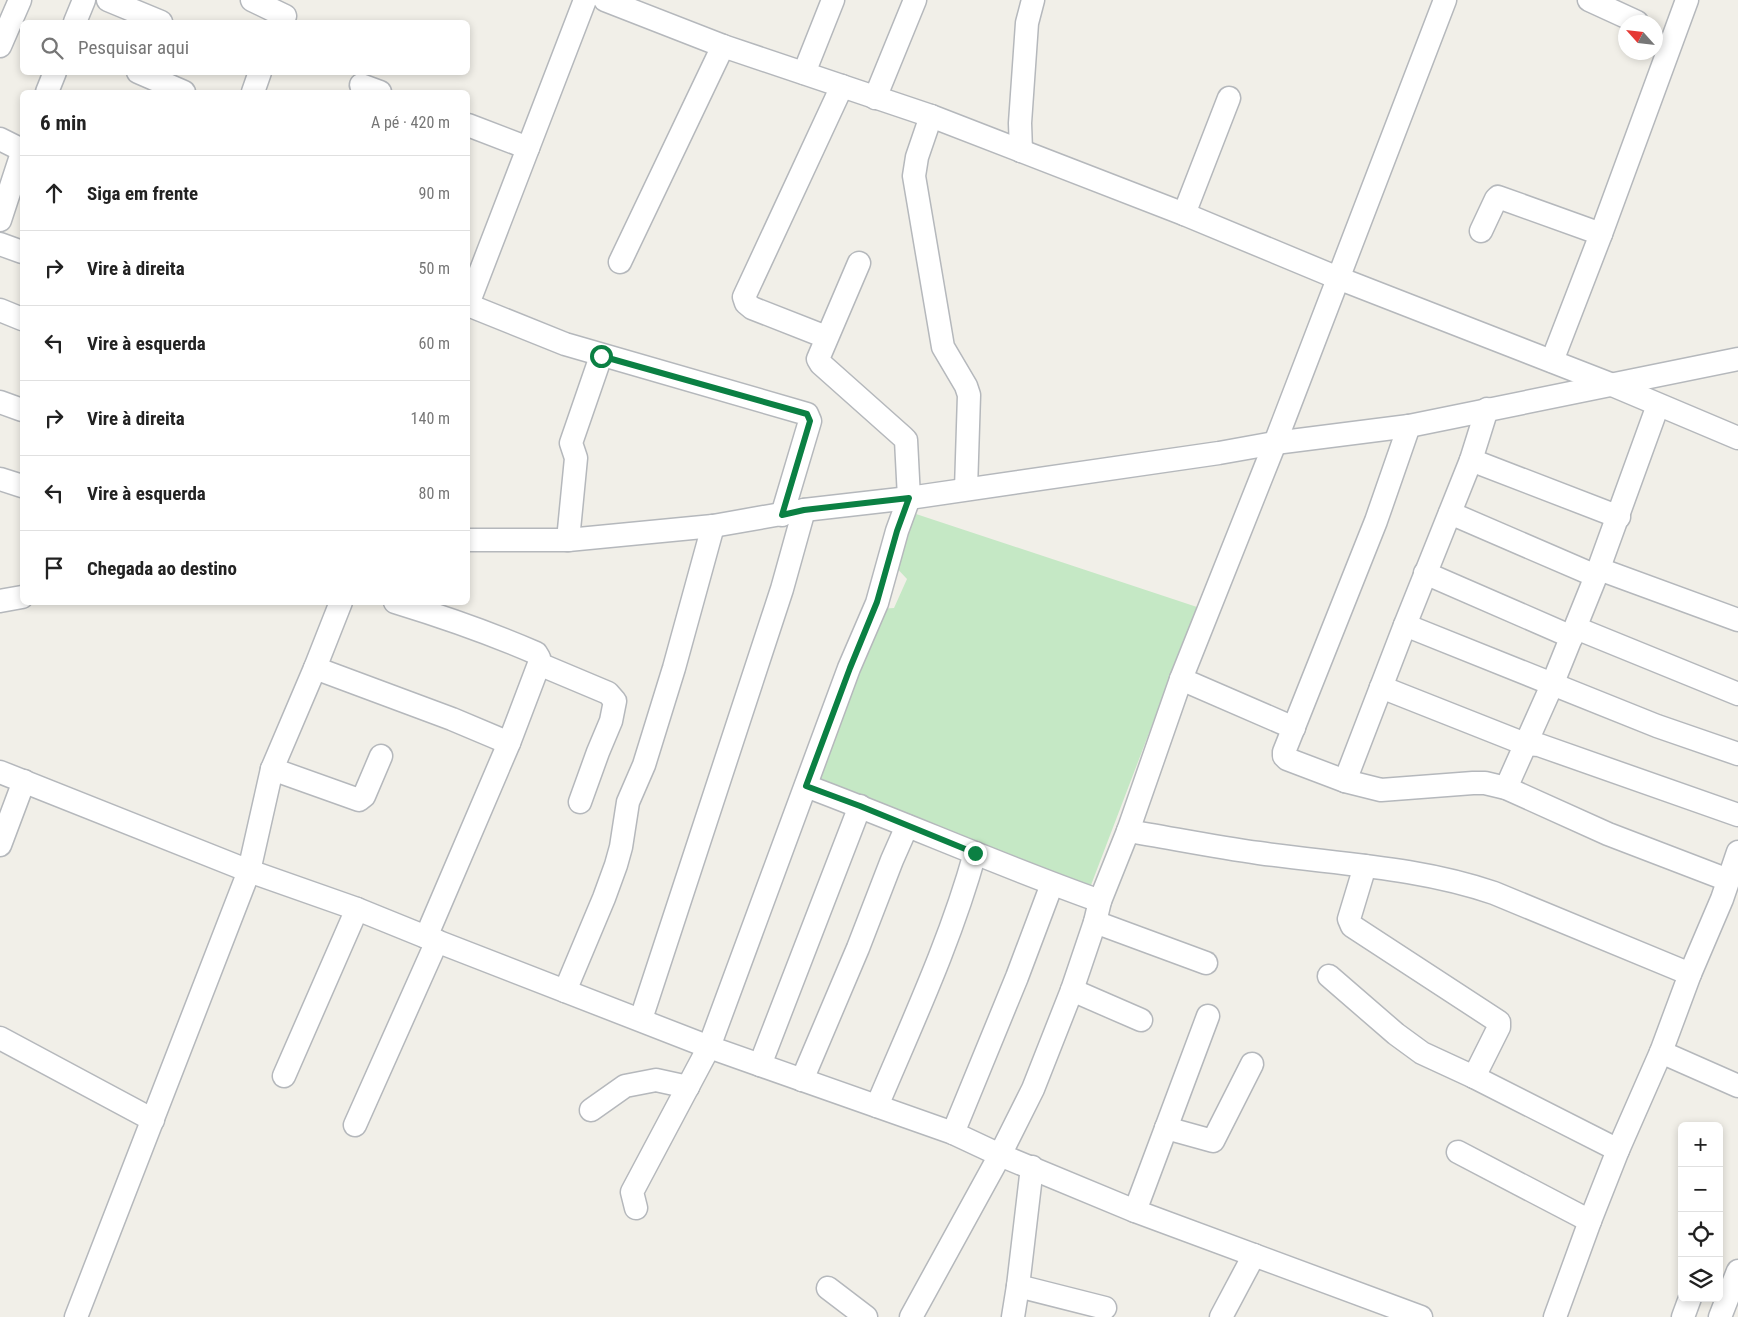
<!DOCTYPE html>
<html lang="pt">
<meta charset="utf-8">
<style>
:root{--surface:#fff;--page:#f6f6f6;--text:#222;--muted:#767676;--line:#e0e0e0}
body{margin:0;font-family:"Roboto Condensed",sans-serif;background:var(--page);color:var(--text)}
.controls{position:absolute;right:15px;bottom:15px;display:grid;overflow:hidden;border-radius:8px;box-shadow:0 2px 8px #0003}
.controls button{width:45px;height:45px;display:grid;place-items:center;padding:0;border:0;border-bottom:1px solid var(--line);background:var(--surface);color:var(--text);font:25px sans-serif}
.compass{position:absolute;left:1618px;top:15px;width:45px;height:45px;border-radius:50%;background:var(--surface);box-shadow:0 2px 8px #0003;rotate:297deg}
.stop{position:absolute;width:15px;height:15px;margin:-11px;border:4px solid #0b8043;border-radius:50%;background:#fff}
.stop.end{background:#0b8043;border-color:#fff;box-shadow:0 1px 5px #0008}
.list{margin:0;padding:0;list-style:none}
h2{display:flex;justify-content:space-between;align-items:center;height:65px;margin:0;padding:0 20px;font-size:21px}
h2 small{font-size:16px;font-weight:400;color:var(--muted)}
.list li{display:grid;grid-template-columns:32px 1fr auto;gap:15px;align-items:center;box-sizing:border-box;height:75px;padding:0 20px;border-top:1px solid var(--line)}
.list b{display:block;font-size:19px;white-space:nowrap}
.list em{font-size:16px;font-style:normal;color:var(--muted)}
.icon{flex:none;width:28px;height:28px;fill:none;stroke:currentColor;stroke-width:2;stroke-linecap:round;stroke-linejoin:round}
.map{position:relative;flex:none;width:1738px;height:1317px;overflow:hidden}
.search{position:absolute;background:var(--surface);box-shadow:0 2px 8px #0003;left:20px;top:20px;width:450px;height:55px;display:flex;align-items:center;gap:12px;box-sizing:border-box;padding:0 18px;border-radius:8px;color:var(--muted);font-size:19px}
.panel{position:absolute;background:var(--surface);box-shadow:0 2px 8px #0003;left:20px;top:90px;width:450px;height:515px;border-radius:8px}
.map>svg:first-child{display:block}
.green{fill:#c5e8c5}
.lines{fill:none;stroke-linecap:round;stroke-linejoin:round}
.minor-casing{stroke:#b5b8bc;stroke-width:25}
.minor{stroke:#fff;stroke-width:22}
.route{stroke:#0b8043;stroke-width:6}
</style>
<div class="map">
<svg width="1738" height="1317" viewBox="0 0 1738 1317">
<rect width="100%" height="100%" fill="#f1efe8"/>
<path class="green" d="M 913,513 L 1197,607 L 1088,893 L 812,783 L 878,609 L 894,608 L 907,579 L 892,563 Z"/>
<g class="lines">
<g class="minor-casing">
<g id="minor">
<path d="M 108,0 L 161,22"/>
<path d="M 252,0 L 285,16"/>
<path d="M 605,0 L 723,46 L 931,116 L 1184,214 L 1338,278 L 1610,384 L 1738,438"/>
<path d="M 1589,0 L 1637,22"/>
<path d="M 75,22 L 84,0"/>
<path d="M 0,46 L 20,0"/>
<path d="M 138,72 L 184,92"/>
<path d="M 804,73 L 833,0"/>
<path d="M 361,85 L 380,92"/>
<path d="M 47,92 L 55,72"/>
<path d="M 253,92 L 260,72"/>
<path d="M 875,98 L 915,0"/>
<path d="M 931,116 L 917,157 L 914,176 L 943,347 L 966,386 L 969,395 L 966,489"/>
<path d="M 468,125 L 528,148"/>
<path d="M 0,139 L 22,150"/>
<path d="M 1021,151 L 1020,123 L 1027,23 L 1033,0"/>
<path d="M 1184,214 L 1229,98"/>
<path d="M 0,220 L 22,153"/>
<path d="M 1481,231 L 1496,199 L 1498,197 L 1601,234"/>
<path d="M 0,244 L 22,252"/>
<path d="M 620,262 L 723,46"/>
<path d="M 468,304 L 585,0"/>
<path d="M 468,305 L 565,344 L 807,414 L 810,421 L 782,515"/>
<path d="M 0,310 L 22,319"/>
<path d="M 826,337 L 752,308 L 746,303 L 744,297 L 842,86"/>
<path d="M 1552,361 L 1601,234 L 1687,0"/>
<path d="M 0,402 L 22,410"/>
<path d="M 1409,426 L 1376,521 L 1284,752 L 1284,756 L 1287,759 L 1345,781 L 1381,790 L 1473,783 L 1485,783 L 1506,788 L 1608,834 L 1728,880"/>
<path d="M 1471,460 L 1619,517"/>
<path d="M 0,479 L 22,486"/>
<path d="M 1450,513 L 1596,576"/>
<path d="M 468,540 L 568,540 L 713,526 L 804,510 L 909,498 L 1219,453 L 1275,443 L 1409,426 L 1738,359"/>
<path d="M 568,540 L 576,458 L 571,443 L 601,356"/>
<path d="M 1599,569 L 1738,620"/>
<path d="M 1425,573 L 1572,637"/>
<path d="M 0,601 L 22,597"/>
<path d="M 395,602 C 444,617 490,633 536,653 L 539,658 L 539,664 L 509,743 L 426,937"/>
<path d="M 1405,625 L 1657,726 L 1738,754"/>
<path d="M 1576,628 L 1738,694"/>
<path d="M 539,664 L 608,693 L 615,701 L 611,721 L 598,752 L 580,802"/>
<path d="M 315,668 L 452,719 L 509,743"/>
<path d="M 1181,679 L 1294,728"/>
<path d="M 1381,687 L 1525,744 L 1539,745 L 1738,815"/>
<path d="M 272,769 L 359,800 L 364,796 L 381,756"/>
<path d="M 0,772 L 249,871 L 357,909 L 426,937 L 709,1047 L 953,1133 L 1000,1155 L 1135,1211 L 1421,1317"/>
<path d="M 1345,781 L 1405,625 L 1471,460 L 1487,409"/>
<path d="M 806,786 C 905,823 1001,866 1100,901"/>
<path d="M 1506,788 L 1552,685 L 1596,576 L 1658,405"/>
<path d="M 1128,831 C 1171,838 1215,847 1259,853 C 1337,864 1419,867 1494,893 L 1690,974"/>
<path d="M 0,845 L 24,781"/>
<path d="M 1365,866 L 1349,919 L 1352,926 L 1499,1022 L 1499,1027 L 1474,1077"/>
<path d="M 1095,922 L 1206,963"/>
<path d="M 1329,976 L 1396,1034 L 1422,1053 L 1474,1077 L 1618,1150"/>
<path d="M 1072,990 L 1141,1020"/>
<path d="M 565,991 L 604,898 L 616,865 L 621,847 L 628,802 L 644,765 L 674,668 L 713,526"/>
<path d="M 641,1019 L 782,589 L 804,510"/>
<path d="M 0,1038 L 153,1120"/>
<path d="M 1661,1052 L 1738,1086"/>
<path d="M 760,1065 L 860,806"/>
<path d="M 284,1076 L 357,909"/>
<path d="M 802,1080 L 858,948 L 892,860 L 907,826"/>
<path d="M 877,1106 C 912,1023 951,940 975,853"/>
<path d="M 591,1110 L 625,1086 L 656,1080 L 688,1087"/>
<path d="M 355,1125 L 437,941"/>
<path d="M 1166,1128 L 1213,1141 L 1252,1064"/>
<path d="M 953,1133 L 1017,977 L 1052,884"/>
<path d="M 1458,1152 L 1590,1221"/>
<path d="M 636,1208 L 632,1192 L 709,1047 L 849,668 L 877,603 L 897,531 L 909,498 L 906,440 L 903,437 L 821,364 L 818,359 L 859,263"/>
<path d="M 1135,1211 L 1208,1016"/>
<path d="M 1018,1286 L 1105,1308"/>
<path d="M 828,1288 L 866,1317"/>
<path d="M 76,1317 L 249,871 L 272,769 L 315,668 L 341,602"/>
<path d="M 911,1317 L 1000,1155 L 1033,1089 L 1072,990 L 1095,922 L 1100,901 L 1128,831 L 1181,679 L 1275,443 L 1445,0"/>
<path d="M 1013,1317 L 1018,1286 L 1032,1167"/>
<path d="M 1221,1317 L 1254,1255"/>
<path d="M 1555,1317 L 1590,1221 L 1618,1150 L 1661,1052 L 1690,974 L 1722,899 L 1738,852"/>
<path d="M 1683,1317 L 1690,1298"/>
<path d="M 1720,1317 L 1738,1271"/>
</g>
</g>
<use href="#minor" class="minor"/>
</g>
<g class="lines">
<path class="route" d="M 601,356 L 807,414 L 810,421 L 782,515 L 804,510 L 909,498 L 897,531 L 877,602 L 850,668 L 806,786 L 860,806 L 975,853"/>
</g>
</svg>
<div class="controls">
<button>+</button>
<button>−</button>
<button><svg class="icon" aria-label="locate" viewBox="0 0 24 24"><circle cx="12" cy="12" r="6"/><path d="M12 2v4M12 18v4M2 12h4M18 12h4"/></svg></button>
<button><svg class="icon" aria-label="layers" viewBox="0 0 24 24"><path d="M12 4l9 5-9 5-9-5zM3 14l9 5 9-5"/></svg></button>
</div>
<svg class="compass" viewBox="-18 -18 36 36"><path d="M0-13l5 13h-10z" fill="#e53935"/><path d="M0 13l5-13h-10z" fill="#767676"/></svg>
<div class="stop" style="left:601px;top:356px"></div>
<div class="stop end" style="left:975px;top:853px"></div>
<div class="search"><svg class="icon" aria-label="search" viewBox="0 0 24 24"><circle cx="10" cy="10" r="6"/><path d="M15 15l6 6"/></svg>Pesquisar aqui</div>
<section class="panel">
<h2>6 min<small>A pé · 420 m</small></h2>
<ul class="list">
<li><svg class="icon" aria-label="ahead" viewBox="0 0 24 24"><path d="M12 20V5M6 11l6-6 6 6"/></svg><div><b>Siga em frente</b></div><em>90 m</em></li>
<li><svg class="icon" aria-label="right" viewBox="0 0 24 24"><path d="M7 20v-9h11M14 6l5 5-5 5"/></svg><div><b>Vire à direita</b></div><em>50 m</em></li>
<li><svg class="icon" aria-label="left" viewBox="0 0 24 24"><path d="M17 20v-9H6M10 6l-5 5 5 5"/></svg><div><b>Vire à esquerda</b></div><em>60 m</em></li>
<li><svg class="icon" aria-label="right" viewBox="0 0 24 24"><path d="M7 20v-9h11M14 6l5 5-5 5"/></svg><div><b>Vire à direita</b></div><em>140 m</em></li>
<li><svg class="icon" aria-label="left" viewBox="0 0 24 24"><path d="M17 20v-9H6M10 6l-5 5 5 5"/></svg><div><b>Vire à esquerda</b></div><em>80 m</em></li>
<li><svg class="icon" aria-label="arrive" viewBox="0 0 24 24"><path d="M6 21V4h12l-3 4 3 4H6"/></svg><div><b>Chegada ao destino</b></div></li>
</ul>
</section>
</div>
